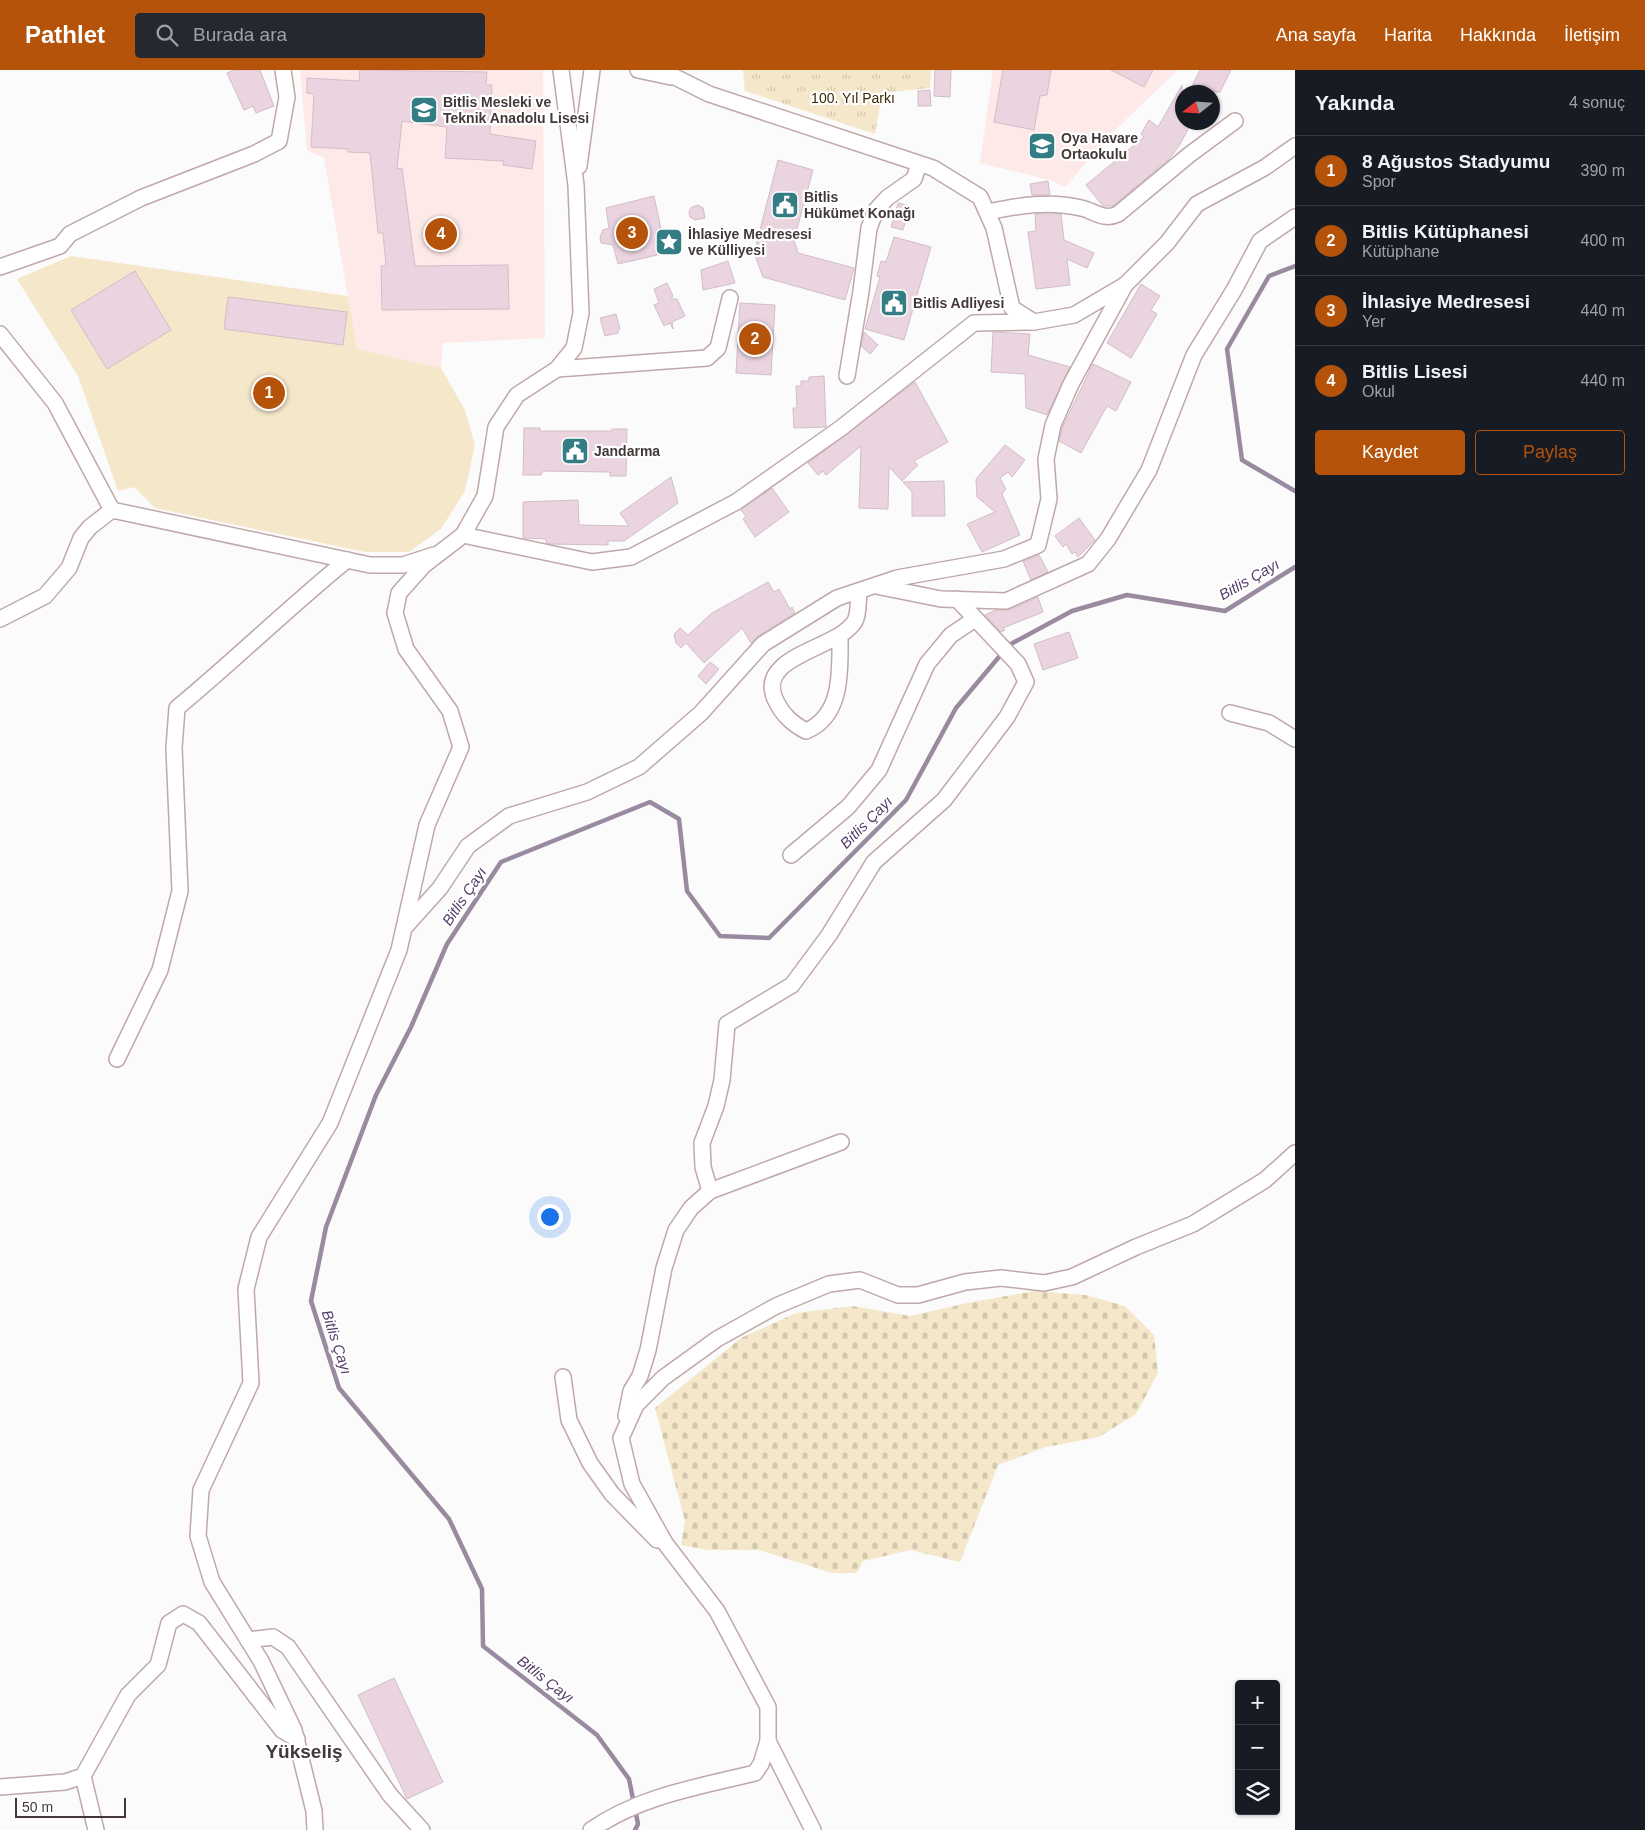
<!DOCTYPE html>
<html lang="tr">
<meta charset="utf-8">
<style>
:root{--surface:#171b24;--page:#242831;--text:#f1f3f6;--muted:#9ea1a6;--line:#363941;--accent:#b45309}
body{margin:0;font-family:Helvetica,sans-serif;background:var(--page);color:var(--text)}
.controls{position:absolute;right:15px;bottom:15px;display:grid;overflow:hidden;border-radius:5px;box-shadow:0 1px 4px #0004}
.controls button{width:45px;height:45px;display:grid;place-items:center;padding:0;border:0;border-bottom:1px solid var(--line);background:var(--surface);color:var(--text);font:25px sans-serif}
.compass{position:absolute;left:1175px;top:15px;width:45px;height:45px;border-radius:50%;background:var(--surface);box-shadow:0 1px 4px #0004;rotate:253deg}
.scale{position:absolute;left:15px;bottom:12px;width:111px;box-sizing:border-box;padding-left:5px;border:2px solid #433838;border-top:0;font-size:14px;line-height:18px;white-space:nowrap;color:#433838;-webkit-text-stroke:4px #fff;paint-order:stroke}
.you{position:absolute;left:549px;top:1146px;width:18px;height:18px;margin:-12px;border:4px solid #fff;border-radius:50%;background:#1a73e8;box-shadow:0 0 0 8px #1a73e833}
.badge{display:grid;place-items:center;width:32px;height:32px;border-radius:50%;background:var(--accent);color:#fff;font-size:16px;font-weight:700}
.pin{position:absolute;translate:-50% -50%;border:2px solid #fff;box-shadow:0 1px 5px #0006}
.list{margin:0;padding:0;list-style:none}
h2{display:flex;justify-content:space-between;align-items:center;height:65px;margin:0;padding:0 20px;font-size:21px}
h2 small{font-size:16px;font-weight:400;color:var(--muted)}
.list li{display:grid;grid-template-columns:32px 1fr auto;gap:15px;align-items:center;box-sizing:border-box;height:70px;padding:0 20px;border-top:1px solid var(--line)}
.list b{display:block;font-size:19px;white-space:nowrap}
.list p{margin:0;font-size:16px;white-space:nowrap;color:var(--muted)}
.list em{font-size:16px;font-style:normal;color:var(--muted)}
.actions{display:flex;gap:10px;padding:15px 20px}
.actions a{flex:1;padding:11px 0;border:1px solid var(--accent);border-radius:5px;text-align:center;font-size:18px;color:var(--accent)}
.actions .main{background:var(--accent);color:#fff}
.icon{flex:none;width:28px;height:28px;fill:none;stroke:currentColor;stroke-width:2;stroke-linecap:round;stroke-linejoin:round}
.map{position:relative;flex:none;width:1295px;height:1760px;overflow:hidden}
header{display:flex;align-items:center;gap:30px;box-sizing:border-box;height:70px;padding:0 25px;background:var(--accent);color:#fff}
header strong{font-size:24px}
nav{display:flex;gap:28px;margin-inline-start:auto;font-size:18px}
.search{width:350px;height:45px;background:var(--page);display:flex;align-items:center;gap:12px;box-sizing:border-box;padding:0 18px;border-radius:5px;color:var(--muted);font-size:19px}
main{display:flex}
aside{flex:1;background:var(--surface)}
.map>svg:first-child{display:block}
.built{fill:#fee9e9}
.grass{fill:#f5e7c9}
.cemetery{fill:url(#cemetery-stones)}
.park{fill:url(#park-tufts)}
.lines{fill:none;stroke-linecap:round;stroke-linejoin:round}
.stream{stroke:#998aa0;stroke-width:4.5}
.building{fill:#ead4e0;stroke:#d2bdc8}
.minor-casing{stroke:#c0a8a8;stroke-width:18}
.minor{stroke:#fff;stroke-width:15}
.labels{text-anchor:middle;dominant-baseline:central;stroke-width:4.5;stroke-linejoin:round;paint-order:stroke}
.park-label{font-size:14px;fill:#3a2900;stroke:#fff}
.poi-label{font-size:14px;font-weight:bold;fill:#433838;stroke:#fff;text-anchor:start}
.water-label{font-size:15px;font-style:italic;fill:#553c69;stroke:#fff}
.district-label{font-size:19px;font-weight:bold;fill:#433838;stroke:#fff}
</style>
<header>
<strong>Pathlet</strong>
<div class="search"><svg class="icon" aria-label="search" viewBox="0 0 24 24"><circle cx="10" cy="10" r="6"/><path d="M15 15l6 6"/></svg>Burada ara</div>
<nav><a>Ana sayfa</a><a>Harita</a><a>Hakkında</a><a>İletişim</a></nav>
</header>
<main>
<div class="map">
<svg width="1295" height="1760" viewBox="0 0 1295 1760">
<defs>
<pattern id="cemetery-stones" width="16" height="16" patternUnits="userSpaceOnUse" patternTransform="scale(1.25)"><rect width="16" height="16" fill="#f5e7c9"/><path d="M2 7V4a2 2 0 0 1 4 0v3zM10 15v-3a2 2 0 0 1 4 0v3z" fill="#d3c7ad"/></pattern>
<pattern id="park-tufts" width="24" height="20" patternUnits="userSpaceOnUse" patternTransform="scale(1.25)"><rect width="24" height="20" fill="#f5e7c9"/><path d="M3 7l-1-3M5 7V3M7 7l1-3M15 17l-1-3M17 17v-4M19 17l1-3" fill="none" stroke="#d3c7ad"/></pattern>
</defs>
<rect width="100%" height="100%" fill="#fbfbfb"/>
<g class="built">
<path d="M 300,0 L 543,0 L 545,268 L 443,273 L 441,298 L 357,279 L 324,88 L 307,80 Z"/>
<path d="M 993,0 L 1178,0 L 1117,58 L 1065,117 L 1050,110 L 980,93 Z"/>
</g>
<path class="grass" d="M 71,186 L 348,226 L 357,279 L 441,298 L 465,340 L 475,375 L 465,421 L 441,459 L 409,482 L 365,482 L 155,438 L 134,417 L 118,421 L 78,306 L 17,209 Z"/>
<path class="cemetery" d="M 1035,1221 L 1085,1225 L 1125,1236 L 1154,1265 L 1158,1303 L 1136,1344 L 1099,1367 L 1046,1377 L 998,1395 L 960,1492 L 911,1480 L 863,1491 L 857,1503 L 832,1503 L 759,1480 L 709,1480 L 681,1475 L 685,1451 L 655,1338 L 741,1268 L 796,1243 L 853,1236 L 910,1246 L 972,1232 Z"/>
<path class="park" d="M 743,0 L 931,0 L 930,18 L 882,23 L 875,64 L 745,21 Z"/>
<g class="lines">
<g class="stream">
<path d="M 1295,196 L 1269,206 L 1227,279 L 1242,390 L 1295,421"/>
<path d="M 635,1760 L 638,1754 L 629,1709 L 597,1665 L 483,1576 L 482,1519 L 449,1449 L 339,1318 L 311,1231 L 326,1157 L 376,1025 L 411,957 L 447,874 L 501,792 L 650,732 L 679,749 L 687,821 L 720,866 L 769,868 L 906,730 L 956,638 L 1009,575 L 1072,541 L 1127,525 L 1225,541 L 1295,497"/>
</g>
</g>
<g class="building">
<path d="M 234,0 L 260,0 L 274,36 L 256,43 L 253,36 L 244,40 L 227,3 Z"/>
<path d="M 360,0 L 487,2 L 486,15 L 492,15 L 490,64 L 536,71 L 532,99 L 503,95 L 504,91 L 445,88 L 447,57 L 402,51 L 397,99 L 402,98 L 415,196 L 508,195 L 509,239 L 382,240 L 381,196 L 386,196 L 383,163 L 378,163 L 370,83 L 348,82 L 348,79 L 311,77 L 314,24 L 307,23 L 307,8 L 359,11 Z"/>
<path d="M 935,0 L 951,0 L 950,27 L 934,26 Z"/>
<path d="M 1003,0 L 1051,0 L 1047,25 L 1040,26 L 1034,60 L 994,52 Z"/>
<path d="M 1111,0 L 1153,0 L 1144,17 Z"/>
<path d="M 1200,0 L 1231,0 L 1220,22 L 1189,22 Z"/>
<path d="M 1182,15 L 1182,52 L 1192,52 L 1179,76 L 1169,89 L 1113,136 L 1103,136 L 1086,115 L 1144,67 L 1141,64 L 1149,50 L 1158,57 Z"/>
<path d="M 930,20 L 931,36 L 918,36 L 918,21 Z"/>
<path d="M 778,90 L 813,100 L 794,170 L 798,183 L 854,198 L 845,230 L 763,207 L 754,183 Z"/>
<path d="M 1048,111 L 1050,125 L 1032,125 L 1030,114 Z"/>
<path d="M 654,126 L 666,183 L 618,194 L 613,175 L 601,173 L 600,167 L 603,160 L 609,158 L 606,138 Z"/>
<path d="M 898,133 L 910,136 L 903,160 L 891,157 Z"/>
<path d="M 698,135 L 703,138 L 705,148 L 695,150 L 690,147 L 689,141 L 692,137 Z"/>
<path d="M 1035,144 L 1061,144 L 1064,170 L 1094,183 L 1087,198 L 1067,189 L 1070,215 L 1036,219 L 1028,162 L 1036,161 Z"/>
<path d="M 894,167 L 931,177 L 904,270 L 865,259 L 880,207 L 877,206 L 881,191 L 886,192 Z"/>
<path d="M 728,191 L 735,213 L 703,220 L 701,200 Z"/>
<path d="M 135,201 L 171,260 L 107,299 L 71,240 Z"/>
<path d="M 667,213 L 673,226 L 671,229 L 677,229 L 685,246 L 672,252 L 673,259 L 670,253 L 664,256 L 654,235 L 659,233 L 654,219 Z"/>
<path d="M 1141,214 L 1160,226 L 1151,240 L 1157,244 L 1131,288 L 1107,273 Z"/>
<path d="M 228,227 L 347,242 L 343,275 L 224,259 Z"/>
<path d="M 740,233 L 775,235 L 771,305 L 736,303 Z"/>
<path d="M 616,244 L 620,259 L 618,260 L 618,263 L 605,266 L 600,248 Z"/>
<path d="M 864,262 L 878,275 L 870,284 L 861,276 Z"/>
<path d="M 993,262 L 1030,264 L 1028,285 L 1070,297 L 1047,345 L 1026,338 L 1025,304 L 991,302 Z"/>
<path d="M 1093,294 L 1131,312 L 1116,341 L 1107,336 L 1081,383 L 1059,371 L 1062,358 Z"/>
<path d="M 824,306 L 826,357 L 794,358 L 793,338 L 797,338 L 796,316 L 801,316 L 801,311 L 809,311 L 809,307 Z"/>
<path d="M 915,312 L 948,372 L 914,391 L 918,395 L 902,411 L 889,397 L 888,439 L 859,438 L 861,376 L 826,405 L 823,401 L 818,405 L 808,393 Z"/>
<path d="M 524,358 L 540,358 L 540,361 L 612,361 L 612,359 L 627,359 L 626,406 L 610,406 L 610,402 L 543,401 L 541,405 L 523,405 Z"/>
<path d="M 1005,375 L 1025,390 L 1012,407 L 1008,402 L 1000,408 L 1006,419 L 1002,424 L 1020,465 L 982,482 L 967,454 L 995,442 L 977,427 L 976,409 Z"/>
<path d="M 671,407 L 678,433 L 624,471 L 608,471 L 608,475 L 550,474 L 546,473 L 546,469 L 523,468 L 523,432 L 578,430 L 579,455 L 629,456 L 620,443 Z"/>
<path d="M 944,411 L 945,446 L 912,446 L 912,422 L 903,412 Z"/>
<path d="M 772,418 L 789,442 L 755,467 L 743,449 L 746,446 L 741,440 Z"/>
<path d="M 1079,448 L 1095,470 L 1078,487 L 1075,482 L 1072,484 L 1066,474 L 1063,477 L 1055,466 Z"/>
<path d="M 1039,485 L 1048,502 L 1031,510 L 1023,491 Z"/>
<path d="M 768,512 L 774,522 L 779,519 L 790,539 L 792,537 L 795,543 L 758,566 L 751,573 L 742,558 L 704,593 L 686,573 L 681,578 L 676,573 L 674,564 L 680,558 L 688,565 L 712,543 Z"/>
<path d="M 1038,527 L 1043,542 L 1003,558 L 1005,560 L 1001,562 L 985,545 L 996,540 L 1010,540 Z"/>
<path d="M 1069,562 L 1078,588 L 1043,600 L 1034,574 Z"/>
<path d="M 710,592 L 719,599 L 706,614 L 698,606 Z"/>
<path d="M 394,1608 L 443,1712 L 407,1729 L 358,1625 Z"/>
</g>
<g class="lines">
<g class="minor-casing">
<g id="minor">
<path d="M 638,0 L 671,7"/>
<path d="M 661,0 L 709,24 L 933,98 L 980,127 L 994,158 L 1012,238 L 1034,252 L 1074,245 L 1125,215 L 1167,173 L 1197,134 L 1264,98 L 1295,76"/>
<path d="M 579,96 L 592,0"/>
<path d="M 987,142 C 1017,136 1049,130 1081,138 C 1095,141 1103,151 1118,144 L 1189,85 L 1235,51"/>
<path d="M 0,197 L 60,176 L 70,164 L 141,128 L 254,84 L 279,71 L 287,27 L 283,0"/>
<path d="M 0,264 L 55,333 L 112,440"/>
<path d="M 557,299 L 707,288 L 718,278 L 730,228"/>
<path d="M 847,306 L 861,221 L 869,158 L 876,140 L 887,128 L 914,109 L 919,94"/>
<path d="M 463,465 L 592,492 L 631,487 L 736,432 L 841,358 L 974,253 L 1034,252"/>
<path d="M 876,516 L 941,529 L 1006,531 L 1088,494 L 1108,469 L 1149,400 L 1194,285 L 1234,220 L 1260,171 L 1295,147"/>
<path d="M 0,549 L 45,526 L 69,498 L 81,468 L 90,457 L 112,440 L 370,495 L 403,495 L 434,485"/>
<path d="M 840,567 C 840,600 843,646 806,661 C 791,653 782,644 775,629 C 756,585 839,579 855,551 C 859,544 858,529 859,521"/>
<path d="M 1230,643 L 1269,653 L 1295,669"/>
<path d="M 791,785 L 848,737 L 879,700 L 927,594 L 951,565 L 975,549"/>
<path d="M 405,857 L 440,818 L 468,776 L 509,746 L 587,722 L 639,697 L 701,643 L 763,574 L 837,528 L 897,508 L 1004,489 L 1038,475 L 1049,429 L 1046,389 L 1053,355 L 1071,314 L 1125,215"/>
<path d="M 117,989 L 160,900 L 180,821 L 174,678 L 177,638 C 235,590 289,537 347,490"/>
<path d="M 710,1121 L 703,1097 L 702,1073 L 716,1036 L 722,1010 L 727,954 L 792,915 L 829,865 L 874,792 L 944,730 L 1007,647 L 1026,612 L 1018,594 L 957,529"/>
<path d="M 563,1307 L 569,1350 L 590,1393 L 612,1424 L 657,1470"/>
<path d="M 626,1346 L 631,1321 L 640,1306 L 648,1280 L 664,1198 L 676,1160 L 691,1138 L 710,1121 L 841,1072"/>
<path d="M 248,1570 L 273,1567 L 288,1577 L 390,1725 L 422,1760"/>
<path d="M 768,1671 L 813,1760"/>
<path d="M 83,1706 L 96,1760"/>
<path d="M 0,1717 L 65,1712 L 83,1706 L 128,1625 L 158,1595 L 169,1553 L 183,1544 L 199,1553 L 282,1660 L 297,1669"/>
<path d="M 315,1760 L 314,1741 L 294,1660 L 261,1591 L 212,1512 L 198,1466 L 201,1420 L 251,1313 L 246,1219 L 259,1167 L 330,1053 L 399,880 L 427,755 L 461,677 L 450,641 L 406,579 L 395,543 L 399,523 L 424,495 L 463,465 L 485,426 L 496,357 L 517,325 L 557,299 L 574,278 L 581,243 L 576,115 L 561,0"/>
<path d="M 591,1760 C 640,1726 698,1717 755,1703 L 761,1694 L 768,1671 L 768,1637 L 717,1541 L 665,1473 L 632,1414 L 621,1368 L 636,1335 L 663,1308 L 717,1269 L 776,1236 L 829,1214 L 860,1210 L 898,1225 L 918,1225 L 965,1212 L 1001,1208 L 1044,1213 L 1072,1207 L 1136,1177 L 1193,1154 L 1265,1110 L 1295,1083"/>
</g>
</g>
<use href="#minor" class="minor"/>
</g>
<defs>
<g id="school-square" transform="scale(1.4375)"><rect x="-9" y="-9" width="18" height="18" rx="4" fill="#357d85" stroke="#fff"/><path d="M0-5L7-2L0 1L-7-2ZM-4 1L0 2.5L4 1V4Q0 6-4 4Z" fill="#fff"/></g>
<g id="civic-square" transform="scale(1.4375)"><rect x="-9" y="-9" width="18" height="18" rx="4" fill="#357d85" stroke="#fff"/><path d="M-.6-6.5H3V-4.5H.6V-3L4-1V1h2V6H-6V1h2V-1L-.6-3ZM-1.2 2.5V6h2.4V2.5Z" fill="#fff"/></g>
<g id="sight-square" transform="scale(1.4375)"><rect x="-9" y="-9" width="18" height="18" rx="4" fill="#357d85" stroke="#fff"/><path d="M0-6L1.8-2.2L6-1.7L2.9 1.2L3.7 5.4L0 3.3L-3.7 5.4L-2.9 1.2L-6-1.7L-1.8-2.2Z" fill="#fff"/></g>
</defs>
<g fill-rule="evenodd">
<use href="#school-square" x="424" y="40"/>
<use href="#school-square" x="1042" y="76"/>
<use href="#civic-square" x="785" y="135"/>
<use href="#sight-square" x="669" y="172"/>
<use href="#civic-square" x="894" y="233"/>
<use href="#civic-square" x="575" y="381"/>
</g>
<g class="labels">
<g class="park-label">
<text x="853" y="28">100. Yıl Parkı</text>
</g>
<g class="poi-label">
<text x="443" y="32">Bitlis Mesleki ve<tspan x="443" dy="16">Teknik Anadolu Lisesi</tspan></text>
<text x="1061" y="68">Oya Havare<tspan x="1061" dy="16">Ortaokulu</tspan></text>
<text x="804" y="127">Bitlis<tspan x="804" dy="16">Hükümet Konağı</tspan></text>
<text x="688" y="164">İhlasiye Medresesi<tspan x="688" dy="16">ve Külliyesi</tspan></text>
<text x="913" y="233">Bitlis Adliyesi</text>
<text x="594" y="381">Jandarma</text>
</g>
<g class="water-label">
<text transform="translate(1249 509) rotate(-30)">Bitlis Çayı</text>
<text transform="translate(866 752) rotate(-45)">Bitlis Çayı</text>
<text transform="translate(464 826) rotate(-56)">Bitlis Çayı</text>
<text transform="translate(337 1272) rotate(72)">Bitlis Çayı</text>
<text transform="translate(546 1609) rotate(38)">Bitlis Çayı</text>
</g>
<g class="district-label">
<text x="304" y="1681">Yükseliş</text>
</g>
</g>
</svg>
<div class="controls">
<button>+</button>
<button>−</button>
<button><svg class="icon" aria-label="layers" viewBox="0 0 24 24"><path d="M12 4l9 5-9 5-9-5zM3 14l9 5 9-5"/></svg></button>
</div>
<svg class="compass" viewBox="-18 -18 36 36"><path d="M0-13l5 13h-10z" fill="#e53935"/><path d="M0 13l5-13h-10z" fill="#9ea1a6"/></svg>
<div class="scale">50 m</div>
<div class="you"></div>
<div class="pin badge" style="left:269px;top:323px">1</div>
<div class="pin badge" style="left:755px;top:269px">2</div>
<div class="pin badge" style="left:632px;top:163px">3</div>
<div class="pin badge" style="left:441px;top:164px">4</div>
</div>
<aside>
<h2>Yakında<small>4 sonuç</small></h2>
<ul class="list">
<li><span class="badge">1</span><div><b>8 Ağustos Stadyumu</b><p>Spor</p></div><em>390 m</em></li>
<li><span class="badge">2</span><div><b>Bitlis Kütüphanesi</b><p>Kütüphane</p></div><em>400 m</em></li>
<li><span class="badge">3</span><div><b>İhlasiye Medresesi</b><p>Yer</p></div><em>440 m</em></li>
<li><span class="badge">4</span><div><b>Bitlis Lisesi</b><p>Okul</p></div><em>440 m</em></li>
</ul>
<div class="actions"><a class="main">Kaydet</a><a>Paylaş</a></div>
</aside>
</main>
